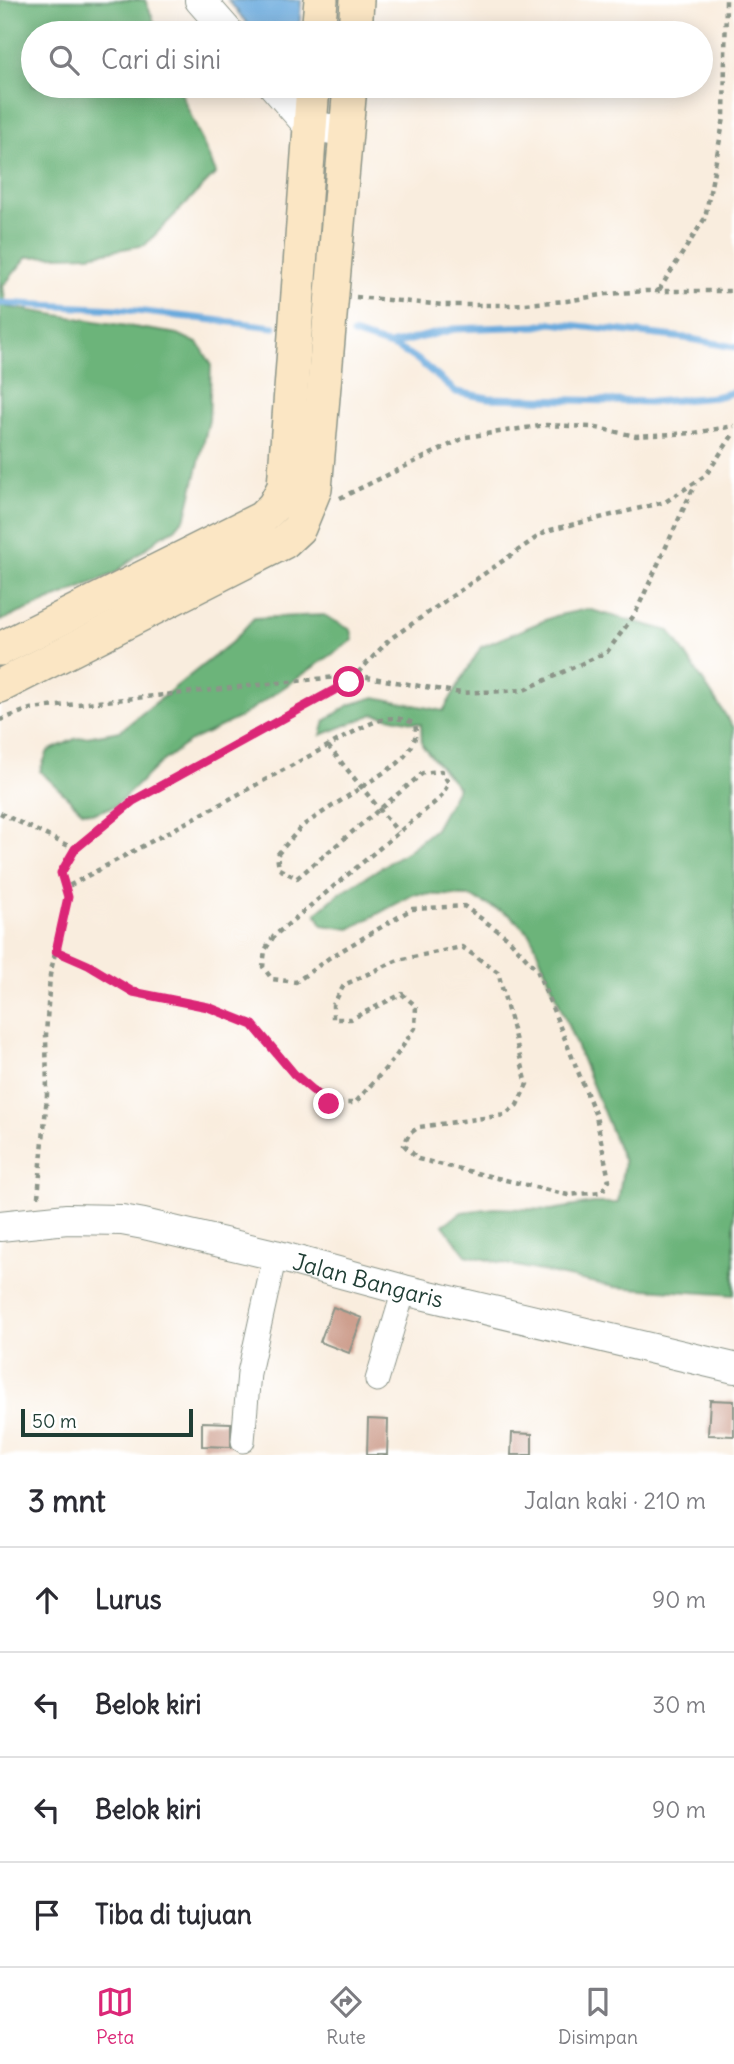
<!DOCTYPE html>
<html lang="id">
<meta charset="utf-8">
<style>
:root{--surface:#fff;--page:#f2f2f3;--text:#2b2b33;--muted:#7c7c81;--line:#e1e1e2;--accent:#db2777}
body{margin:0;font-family:Delius,sans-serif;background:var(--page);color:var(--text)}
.scale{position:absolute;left:21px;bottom:18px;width:172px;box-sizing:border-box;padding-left:7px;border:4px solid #1f3d34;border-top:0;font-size:19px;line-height:24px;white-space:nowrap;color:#1f3d34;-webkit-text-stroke:5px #fff;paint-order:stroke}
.stop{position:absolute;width:21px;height:21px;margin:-16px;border:5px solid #db2777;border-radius:50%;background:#fff}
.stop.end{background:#db2777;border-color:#fff;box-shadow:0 2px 7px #0008}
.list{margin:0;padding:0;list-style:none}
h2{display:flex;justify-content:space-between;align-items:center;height:91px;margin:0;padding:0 28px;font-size:30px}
h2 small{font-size:23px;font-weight:400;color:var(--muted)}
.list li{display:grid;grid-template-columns:46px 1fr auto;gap:21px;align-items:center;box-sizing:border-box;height:105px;padding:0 28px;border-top:2px solid var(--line)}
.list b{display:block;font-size:26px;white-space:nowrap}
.list em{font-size:23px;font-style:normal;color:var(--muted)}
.icon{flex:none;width:38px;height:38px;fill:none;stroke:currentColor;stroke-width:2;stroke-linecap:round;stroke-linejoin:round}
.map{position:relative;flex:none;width:734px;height:1455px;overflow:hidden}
.search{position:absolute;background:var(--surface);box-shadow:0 4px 18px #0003;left:21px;right:21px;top:21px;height:77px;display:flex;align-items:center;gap:18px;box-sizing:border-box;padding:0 24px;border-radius:38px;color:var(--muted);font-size:26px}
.sheet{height:511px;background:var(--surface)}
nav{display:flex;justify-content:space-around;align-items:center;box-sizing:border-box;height:98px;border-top:2px solid var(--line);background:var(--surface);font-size:19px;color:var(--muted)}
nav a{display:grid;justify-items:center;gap:4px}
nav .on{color:var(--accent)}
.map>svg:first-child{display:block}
.forest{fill:#6cb47a;stroke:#467857;stroke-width:2}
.water{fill:#6aaadd;stroke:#447488;stroke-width:2}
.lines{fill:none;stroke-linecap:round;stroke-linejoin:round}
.stream{stroke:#6aaadd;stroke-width:7}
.building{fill:#ce9f8e}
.minor-casing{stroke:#8c9589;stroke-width:25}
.tertiary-casing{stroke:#8c9589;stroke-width:32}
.secondary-casing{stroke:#8c9589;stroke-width:36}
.path{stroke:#8c9589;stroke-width:4.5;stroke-dasharray:5 5;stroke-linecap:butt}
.minor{stroke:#fff;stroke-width:23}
.tertiary{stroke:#fff;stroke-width:30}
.secondary{stroke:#fbe6c4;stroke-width:33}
.route{stroke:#db2777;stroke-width:9}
.labels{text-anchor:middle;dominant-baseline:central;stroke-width:7;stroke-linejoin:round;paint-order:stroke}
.street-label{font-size:23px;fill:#1f3d34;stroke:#fff}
</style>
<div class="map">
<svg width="734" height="1455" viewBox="0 0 734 1455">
<rect width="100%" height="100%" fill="#fff"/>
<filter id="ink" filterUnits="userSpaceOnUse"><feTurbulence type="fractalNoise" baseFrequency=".0143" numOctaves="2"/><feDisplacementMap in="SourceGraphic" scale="14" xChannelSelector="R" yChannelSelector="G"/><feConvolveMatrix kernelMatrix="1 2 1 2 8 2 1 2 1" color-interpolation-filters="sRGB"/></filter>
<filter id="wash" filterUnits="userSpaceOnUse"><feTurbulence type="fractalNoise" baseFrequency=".00686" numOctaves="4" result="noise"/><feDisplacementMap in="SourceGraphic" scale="28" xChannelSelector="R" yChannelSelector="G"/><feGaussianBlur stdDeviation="1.57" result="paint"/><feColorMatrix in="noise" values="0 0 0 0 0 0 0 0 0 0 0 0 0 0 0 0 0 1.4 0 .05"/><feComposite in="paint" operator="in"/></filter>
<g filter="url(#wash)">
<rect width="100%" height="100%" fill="#f9edde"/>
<g class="forest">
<path d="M 0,0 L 145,0 L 159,33 L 33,33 L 33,86 L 178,86 L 216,173 L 145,245 L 89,255 L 27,257 L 3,286 L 6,307 L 178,334 L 199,344 L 211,364 L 209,420 L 186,516 L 175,529 L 161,536 L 114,574 L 0,621 Z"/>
<path d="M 587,609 L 670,631 L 734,728 L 734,1295 L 614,1287 L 466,1255 L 443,1225 L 462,1212 L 495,1208 L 551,1210 L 593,1203 L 618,1203 L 624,1162 L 531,935 L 510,915 L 469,896 L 414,894 L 350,929 L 322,925 L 316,913 L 340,893 L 409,850 L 435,829 L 458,787 L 422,745 L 421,724 L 374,714 L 321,735 L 325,721 L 349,705 L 375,697 L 443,711 L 481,647 L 555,616 Z"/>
<path d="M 324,615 L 351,630 L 353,640 L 239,718 L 190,741 L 159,764 L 115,806 L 94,813 L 82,811 L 40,771 L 48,751 L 75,739 L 120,731 L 232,642 L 254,618 Z"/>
</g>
<path class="water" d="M 228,0 L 301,0 L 299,33 L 255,33 Z"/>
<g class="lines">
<g class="stream">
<path d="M 0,303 L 118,309 L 274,327"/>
<path d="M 353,334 L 397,348 L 418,360 L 456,392 L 488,398 L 653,402 L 715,397 L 734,392"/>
<path d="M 390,345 L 454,329 L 537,326 L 551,323 L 685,338 L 734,347"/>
</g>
</g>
<g id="blocks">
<g class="building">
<path d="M 333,1307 L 362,1318 L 349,1353 L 320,1342 Z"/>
<path d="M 710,1400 L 734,1401 L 734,1436 L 708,1435 Z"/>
<path d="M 368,1419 L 388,1420 L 387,1455 L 367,1455 Z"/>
<path d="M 202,1422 L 231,1423 L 231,1447 L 202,1446 Z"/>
<path d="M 512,1433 L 532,1434 L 532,1455 L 511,1455 Z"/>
</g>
</g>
</g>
<g filter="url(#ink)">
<use href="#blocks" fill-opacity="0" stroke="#8c9589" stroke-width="2"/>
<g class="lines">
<g class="minor-casing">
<g id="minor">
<path d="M 377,1380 L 404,1290"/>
<path d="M 243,1441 L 249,1373 L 275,1255"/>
</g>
</g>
<g class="tertiary-casing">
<g id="tertiary">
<path d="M 200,0 L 229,33"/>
<path d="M 274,86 L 309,126 L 346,131"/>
<path id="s1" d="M 0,1226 L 67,1219 L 122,1220 L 144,1224 L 275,1255 L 404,1290 L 734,1368"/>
</g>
</g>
<g class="secondary-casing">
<g id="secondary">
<path d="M 318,33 L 321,0"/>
<path d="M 355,33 L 357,0"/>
<path d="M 0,649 L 262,518 L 274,506 L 284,487 L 313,86"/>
<path d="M 0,686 L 284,542 L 299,528 L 315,489 L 350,86"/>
</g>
</g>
<g class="path">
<path d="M 659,290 L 705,218 L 724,118 L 726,0"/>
<path d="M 356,297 L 444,305 L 510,305 L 567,301 L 607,294 L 646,291 L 734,291"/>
<path d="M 340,498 L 466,437 L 546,425 L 592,427 L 636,436 L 694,433 L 734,426"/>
<path d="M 0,720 L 30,709 L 355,675 L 461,693 L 524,690 L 607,652 L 635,614 L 695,484"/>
<path d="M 328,746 L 398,832"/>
<path d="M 0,813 L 75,849"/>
<path d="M 56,951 L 87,965 L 133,992 L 208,1007 L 253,1025 L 294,1074 L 329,1103 L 355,1103 L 394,1059 L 415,1028 L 416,1006 L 402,994 L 351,1019 L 333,1019 L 333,1005 L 344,985 L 398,960 L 462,947 L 498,972 L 527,1084 L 517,1105 L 505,1115 L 419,1127 L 409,1134 L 404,1145 L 418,1159 L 568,1195 L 602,1192 L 609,1180 L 596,1116 L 537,970 L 508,938 L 464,906 L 412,909 L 329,958 L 296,982 L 272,979 L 263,967 L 265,950 L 274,936 L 440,798 L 449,783 L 441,771 L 423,773 L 297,878 L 279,869 L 277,855 L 302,826 L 397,764 C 408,753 419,740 415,724 C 395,714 382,718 363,727 L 65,888"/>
<path d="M 38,1197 L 47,1095 L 46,1035 L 50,975 L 68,897 L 61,873 L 76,849 L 133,801 L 349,682 L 390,639 L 546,531 L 665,502 L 706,475 L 734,433"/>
</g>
<use href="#minor" class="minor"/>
<use href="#tertiary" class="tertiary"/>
<use href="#secondary" class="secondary"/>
</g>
</g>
<g class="lines" filter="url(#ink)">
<path class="route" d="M 329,1104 L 294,1074 L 253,1025 L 208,1007 L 133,992 L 88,965 L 56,951 L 68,897 L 61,873 L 75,849 L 133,801 L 349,682"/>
</g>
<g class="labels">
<g class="street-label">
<text stroke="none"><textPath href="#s1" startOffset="376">Jalan Bangaris</textPath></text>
</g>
</g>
</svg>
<div class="scale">50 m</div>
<div class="stop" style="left:349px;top:682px"></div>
<div class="stop end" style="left:329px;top:1104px"></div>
<div class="search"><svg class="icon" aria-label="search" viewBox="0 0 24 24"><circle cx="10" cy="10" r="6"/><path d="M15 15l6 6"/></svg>Cari di sini</div>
</div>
<section class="sheet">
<h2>3 mnt<small>Jalan kaki · 210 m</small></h2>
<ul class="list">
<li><svg class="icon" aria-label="ahead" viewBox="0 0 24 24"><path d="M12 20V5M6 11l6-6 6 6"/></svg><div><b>Lurus</b></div><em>90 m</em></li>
<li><svg class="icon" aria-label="left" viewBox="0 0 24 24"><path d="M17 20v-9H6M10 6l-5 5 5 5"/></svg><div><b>Belok kiri</b></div><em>30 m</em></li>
<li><svg class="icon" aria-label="left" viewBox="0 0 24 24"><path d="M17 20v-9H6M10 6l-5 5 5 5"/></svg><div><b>Belok kiri</b></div><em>90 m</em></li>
<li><svg class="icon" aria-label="arrive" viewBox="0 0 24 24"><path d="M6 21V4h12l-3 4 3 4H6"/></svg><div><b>Tiba di tujuan</b></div></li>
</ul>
</section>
<nav>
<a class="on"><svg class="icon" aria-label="map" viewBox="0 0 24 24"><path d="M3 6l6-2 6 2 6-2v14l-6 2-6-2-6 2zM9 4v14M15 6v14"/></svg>Peta</a>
<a><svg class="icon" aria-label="directions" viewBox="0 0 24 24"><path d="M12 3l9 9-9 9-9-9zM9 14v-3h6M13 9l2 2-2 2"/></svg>Rute</a>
<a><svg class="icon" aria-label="saved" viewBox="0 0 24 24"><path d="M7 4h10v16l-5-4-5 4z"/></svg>Disimpan</a>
</nav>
